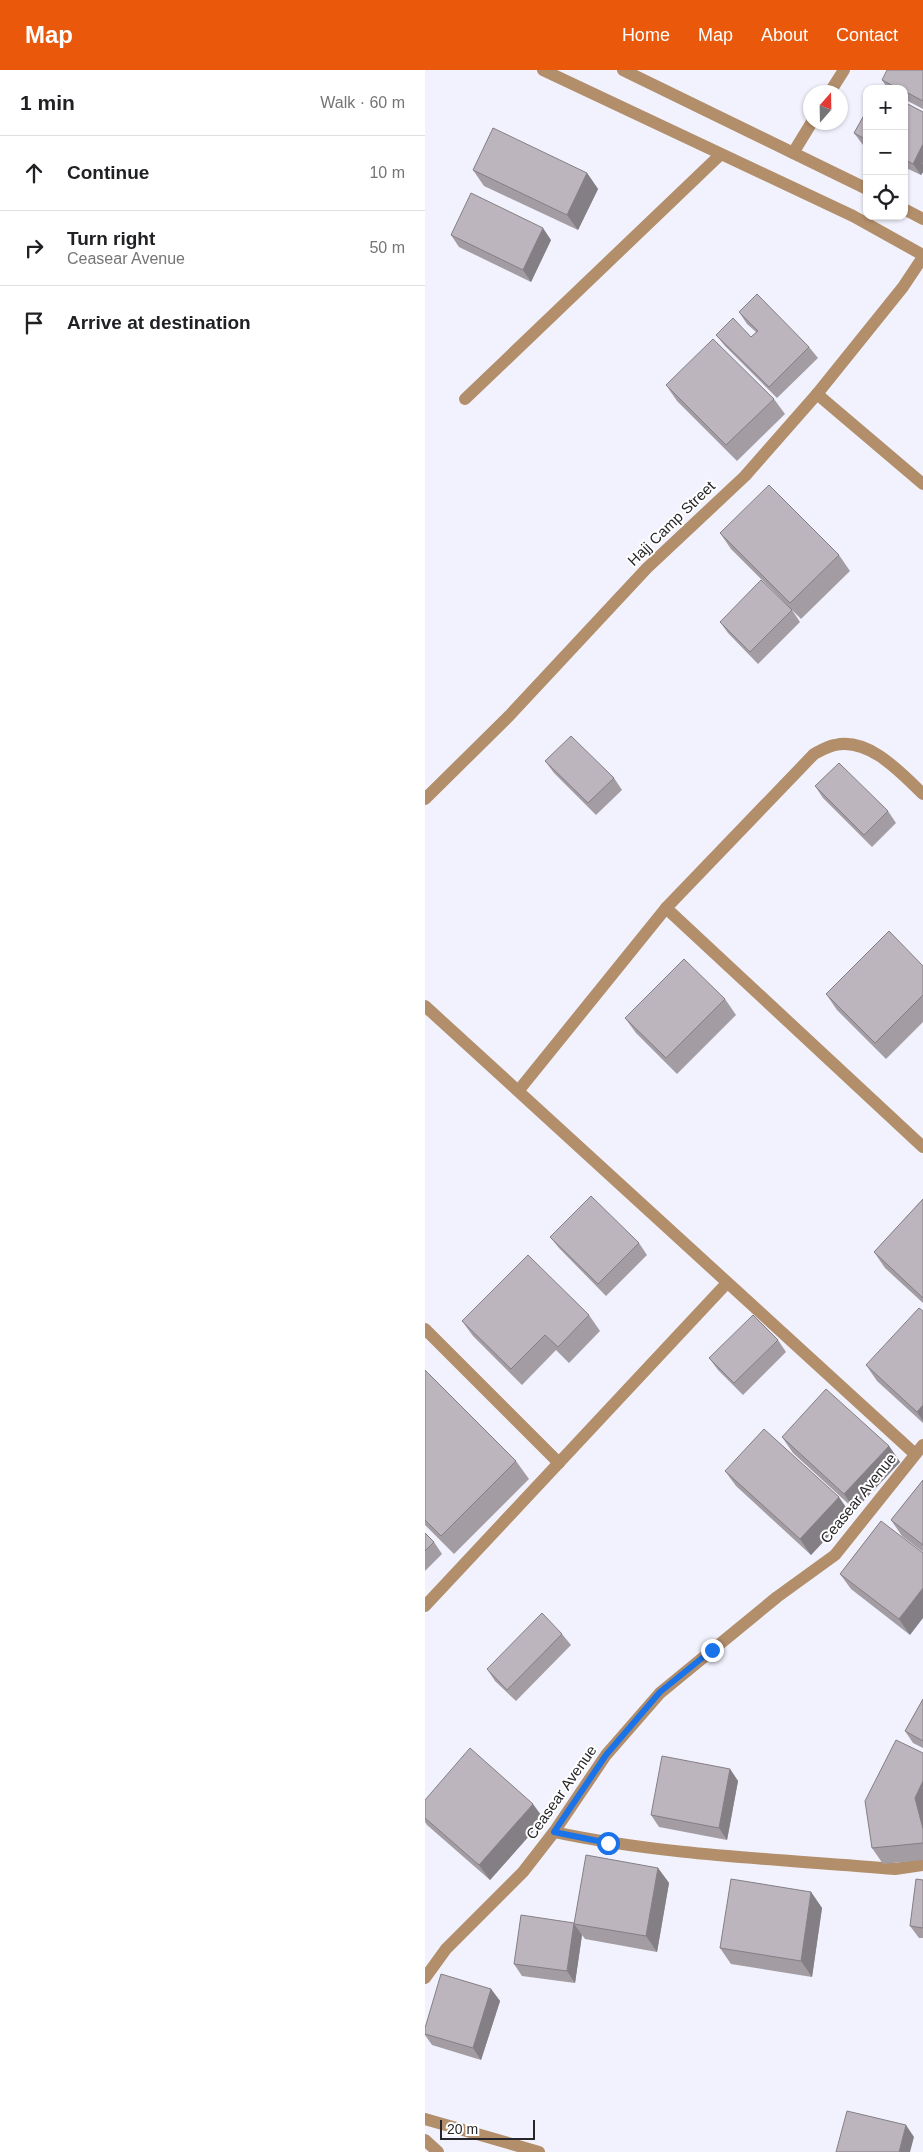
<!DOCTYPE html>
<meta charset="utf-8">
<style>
:root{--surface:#fff;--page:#f6f6f6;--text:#202124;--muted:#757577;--line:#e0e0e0;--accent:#ea580c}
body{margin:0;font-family:Helvetica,sans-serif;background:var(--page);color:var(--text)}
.controls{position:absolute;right:15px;top:15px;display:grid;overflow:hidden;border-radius:10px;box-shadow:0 1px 4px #0004}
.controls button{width:45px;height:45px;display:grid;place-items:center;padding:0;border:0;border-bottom:1px solid var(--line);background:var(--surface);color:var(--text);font:25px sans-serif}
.compass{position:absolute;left:378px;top:15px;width:45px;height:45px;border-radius:50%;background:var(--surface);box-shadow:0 1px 4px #0004;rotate:20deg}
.scale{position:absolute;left:15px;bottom:12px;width:95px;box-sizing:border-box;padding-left:5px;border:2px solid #27272b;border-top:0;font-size:14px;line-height:18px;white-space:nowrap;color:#27272b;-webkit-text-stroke:4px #fff;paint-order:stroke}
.stop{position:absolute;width:15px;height:15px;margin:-11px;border:4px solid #1a73e8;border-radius:50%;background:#fff}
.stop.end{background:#1a73e8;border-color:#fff;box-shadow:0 1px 5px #0008}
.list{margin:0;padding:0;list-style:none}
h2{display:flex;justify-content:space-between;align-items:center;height:65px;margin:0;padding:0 20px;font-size:21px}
h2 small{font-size:16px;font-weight:400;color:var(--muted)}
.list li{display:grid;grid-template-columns:32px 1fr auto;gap:15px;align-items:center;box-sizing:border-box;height:75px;padding:0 20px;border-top:1px solid var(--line)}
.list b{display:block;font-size:19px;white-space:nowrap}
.list p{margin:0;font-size:16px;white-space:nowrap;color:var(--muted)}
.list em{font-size:16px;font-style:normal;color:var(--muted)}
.icon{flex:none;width:28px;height:28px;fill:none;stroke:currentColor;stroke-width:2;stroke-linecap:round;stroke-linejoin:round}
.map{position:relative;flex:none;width:498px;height:2082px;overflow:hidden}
header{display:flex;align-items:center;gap:30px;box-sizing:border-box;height:70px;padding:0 25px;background:var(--accent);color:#fff}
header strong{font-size:24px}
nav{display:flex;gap:28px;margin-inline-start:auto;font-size:18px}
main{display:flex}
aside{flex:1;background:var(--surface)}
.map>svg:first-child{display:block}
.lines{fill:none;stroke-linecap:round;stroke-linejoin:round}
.service{stroke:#b28e6b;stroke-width:12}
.minor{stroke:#b28e6b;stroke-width:12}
.tertiary{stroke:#b28e6b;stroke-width:12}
.wall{fill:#a39ca3}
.shaded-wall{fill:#847f84}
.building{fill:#bdb5bd;stroke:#847f84}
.route{stroke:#1a73e8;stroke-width:6}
.labels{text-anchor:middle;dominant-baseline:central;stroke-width:4;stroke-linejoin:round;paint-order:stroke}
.street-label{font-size:15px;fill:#27272b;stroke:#fff}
</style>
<header>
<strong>Map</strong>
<nav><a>Home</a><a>Map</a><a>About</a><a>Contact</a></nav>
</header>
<main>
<aside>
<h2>1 min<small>Walk · 60 m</small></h2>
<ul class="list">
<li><svg class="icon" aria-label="ahead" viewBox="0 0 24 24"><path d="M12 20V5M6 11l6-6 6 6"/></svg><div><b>Continue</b></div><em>10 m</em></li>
<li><svg class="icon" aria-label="right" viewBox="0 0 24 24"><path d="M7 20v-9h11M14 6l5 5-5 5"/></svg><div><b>Turn right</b><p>Ceasear Avenue</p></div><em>50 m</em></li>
<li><svg class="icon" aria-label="arrive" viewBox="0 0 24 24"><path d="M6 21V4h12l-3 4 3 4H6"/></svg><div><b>Arrive at destination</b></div></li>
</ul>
</aside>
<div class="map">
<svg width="498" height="2082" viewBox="0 0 498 2082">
<rect width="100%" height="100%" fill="#f1f2fd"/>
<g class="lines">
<path class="service" d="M 40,329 L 295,85"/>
<g class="minor">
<path d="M 405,22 L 419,0"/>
<path d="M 368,83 L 387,52"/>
<path d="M 392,324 L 498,414"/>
<path d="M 0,729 L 84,646 L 222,498 L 320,406 L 392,324 L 478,217 L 498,187"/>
<path d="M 241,838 L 498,1077"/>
<path d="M 0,936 L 490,1384"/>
<path d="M 94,1020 L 241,838 L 389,684 C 395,681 403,676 410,675 C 444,667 476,703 498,724"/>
<path d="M 0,1259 L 134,1393"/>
<path d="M 0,1536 L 302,1213"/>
<path d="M 129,1762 C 242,1786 356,1789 470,1799 L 498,1795"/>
<path d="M 0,1908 L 21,1879 L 98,1802 L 129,1762 L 181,1685 L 235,1623 L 352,1527 L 410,1485 L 498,1375"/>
<path d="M 0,2049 L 114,2082"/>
<path d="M 0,2070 L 13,2082"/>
</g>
<g class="tertiary">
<path d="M 118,0 L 428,146 L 498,185"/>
<path d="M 198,0 L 442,119"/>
<path d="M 479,139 L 498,149"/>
</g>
</g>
<g class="wall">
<path d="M 498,0 L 498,39 L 479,29 L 479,19 L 463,19 L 457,10 Z"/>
<path d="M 479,32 L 498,42 L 498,102 L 496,105 L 479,97 Z"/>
<path d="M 442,40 L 442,77 L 438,75 L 429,63 Z"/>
<path d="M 48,100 L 162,103 L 173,119 L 153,160 L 59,116 Z"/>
<path d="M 26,165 L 126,170 L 106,212 L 34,177 Z"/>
<path d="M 314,242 L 384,277 L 393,288 L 352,328 L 300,276 L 291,265 L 326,267 L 331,262 L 322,254 Z"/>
<path d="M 241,315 L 349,329 L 360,344 L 312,391 L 252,331 Z"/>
<path d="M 295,463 L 414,485 L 425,501 L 376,549 L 306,479 Z"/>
<path d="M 367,540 L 375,552 L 333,594 L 303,563 L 295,552 Z"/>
<path d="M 120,691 L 189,708 L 197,720 L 171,745 L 129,703 Z"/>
<path d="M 390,716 L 463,741 L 471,753 L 447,777 L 398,728 Z"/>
<path d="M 498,896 L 498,952 L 461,989 L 412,940 L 401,924 Z"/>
<path d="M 300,929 L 311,945 L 252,1004 L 211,963 L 200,948 Z"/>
<path d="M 498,1129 L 498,1233 L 460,1198 L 449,1182 Z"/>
<path d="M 125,1167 L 214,1173 L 222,1185 L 181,1226 L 134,1178 Z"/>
<path d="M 498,1241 L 498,1353 L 452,1311 L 441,1295 Z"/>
<path d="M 164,1245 L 175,1261 L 144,1293 L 131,1280 L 97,1315 L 48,1266 L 37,1251 Z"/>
<path d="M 353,1270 L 361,1282 L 318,1325 L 293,1300 L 284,1288 Z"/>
<path d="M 0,1300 L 91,1391 L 104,1409 L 29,1484 L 0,1455 Z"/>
<path d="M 357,1367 L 464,1376 L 475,1392 L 430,1440 L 368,1383 Z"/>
<path d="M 300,1401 L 425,1443 L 386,1485 L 311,1416 Z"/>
<path d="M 498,1410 L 498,1482 L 477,1466 L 466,1450 Z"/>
<path d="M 456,1451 L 485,1565 L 426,1519 L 415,1504 Z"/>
<path d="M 0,1463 L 9,1472 L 17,1484 L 0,1501 Z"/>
<path d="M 137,1564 L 146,1575 L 91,1631 L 70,1611 L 62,1599 Z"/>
<path d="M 498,1629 L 498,1678 L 488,1673 L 480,1661 Z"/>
<path d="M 498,1683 L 498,1790 L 458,1794 L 447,1778 Z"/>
<path d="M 305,1699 L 313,1711 L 302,1770 L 234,1757 L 226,1745 Z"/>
<path d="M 0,1748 L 119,1749 L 65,1810 L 2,1755 L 0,1752 Z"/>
<path d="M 233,1798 L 244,1813 L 232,1882 L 160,1869 L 157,1865 L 150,1913 L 97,1906 L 89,1894 Z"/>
<path d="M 498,1810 L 498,1868 L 494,1868 L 485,1856 Z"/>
<path d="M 386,1822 L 397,1838 L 387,1907 L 306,1894 L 295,1878 Z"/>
<path d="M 66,1919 L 75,1931 L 56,1990 L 7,1975 L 0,1965 L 0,1958 Z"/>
</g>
<g class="shaded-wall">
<path d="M 498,74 L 498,93 L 496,92 L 498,94 L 498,102 L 496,105 L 488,94 Z"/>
<path d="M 162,103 L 173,119 L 153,160 L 142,145 Z"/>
<path d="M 118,158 L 126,170 L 106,212 L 98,200 Z"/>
<path d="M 498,1335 L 498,1351 L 492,1342 Z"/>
<path d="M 464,1376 L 475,1392 L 430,1440 L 419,1424 Z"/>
<path d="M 414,1427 L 425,1443 L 386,1485 L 375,1469 Z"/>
<path d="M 498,1518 L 498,1548 L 485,1565 L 474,1549 Z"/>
<path d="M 305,1699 L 313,1711 L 302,1770 L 294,1758 Z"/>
<path d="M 498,1711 L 498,1759 L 490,1728 Z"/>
<path d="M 108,1734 L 119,1749 L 65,1810 L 54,1795 Z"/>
<path d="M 233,1798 L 244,1813 L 232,1882 L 221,1866 Z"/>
<path d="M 386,1822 L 397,1838 L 387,1907 L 376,1891 Z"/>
<path d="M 149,1853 L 149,1854 L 157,1865 L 150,1913 L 142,1901 Z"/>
<path d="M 66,1919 L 75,1931 L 56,1990 L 48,1978 Z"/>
<path d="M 481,2055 L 489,2067 L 485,2082 L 474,2082 Z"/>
</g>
<g class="building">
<path d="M 462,0 L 498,0 L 498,31 L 479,21 L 479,19 L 474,19 L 457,10 Z"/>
<path d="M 479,32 L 498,42 L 498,74 L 488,94 L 479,89 Z"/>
<path d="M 442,40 L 442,70 L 429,63 Z"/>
<path d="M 68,58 L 162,103 L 142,145 L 48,100 Z"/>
<path d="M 46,123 L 118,158 L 98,200 L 26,165 Z"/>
<path d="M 332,224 L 384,277 L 344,317 L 291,265 L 308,248 L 326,267 L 333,261 L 314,242 Z"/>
<path d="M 288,269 L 349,329 L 301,375 L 241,315 Z"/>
<path d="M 344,415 L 414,485 L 365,533 L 295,463 Z"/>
<path d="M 336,510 L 367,540 L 325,582 L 295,552 Z"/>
<path d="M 146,666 L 189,708 L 163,733 L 120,691 Z"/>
<path d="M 414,693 L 463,741 L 439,765 L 390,716 Z"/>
<path d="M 464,861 L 498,896 L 498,925 L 450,973 L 401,924 Z"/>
<path d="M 259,889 L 300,929 L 241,988 L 200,948 Z"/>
<path d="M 166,1126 L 214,1173 L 173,1214 L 125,1167 Z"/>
<path d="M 498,1129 L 498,1228 L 449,1182 Z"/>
<path d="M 103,1185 L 164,1245 L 133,1277 L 120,1265 L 86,1299 L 37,1251 Z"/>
<path d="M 494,1238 L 498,1241 L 498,1335 L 492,1342 L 441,1295 Z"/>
<path d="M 328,1245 L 353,1270 L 309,1313 L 284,1288 Z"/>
<path d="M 0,1300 L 91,1391 L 16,1466 L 0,1450 Z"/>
<path d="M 401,1319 L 464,1376 L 419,1424 L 357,1367 Z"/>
<path d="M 339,1359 L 414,1427 L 375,1469 L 300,1401 Z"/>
<path d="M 498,1410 L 498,1475 L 466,1450 Z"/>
<path d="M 456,1451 L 498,1483 L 498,1518 L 474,1549 L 415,1504 Z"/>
<path d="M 0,1463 L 9,1472 L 0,1481 Z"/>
<path d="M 117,1543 L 137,1564 L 82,1620 L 62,1599 Z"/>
<path d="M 498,1629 L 498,1671 L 480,1661 Z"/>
<path d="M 471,1670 L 498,1683 L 498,1711 L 490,1728 L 498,1759 L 498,1773 L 447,1778 L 440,1731 Z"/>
<path d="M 45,1678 L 108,1734 L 54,1795 L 0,1748 L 0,1730 Z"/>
<path d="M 237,1686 L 305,1699 L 294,1758 L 226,1745 Z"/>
<path d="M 161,1785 L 233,1798 L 221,1866 L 149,1854 Z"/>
<path d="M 306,1809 L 386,1822 L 376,1891 L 295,1878 Z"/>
<path d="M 491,1809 L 498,1810 L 498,1858 L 485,1856 Z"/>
<path d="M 96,1845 L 149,1853 L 142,1901 L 89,1894 Z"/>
<path d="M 16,1904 L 66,1919 L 48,1978 L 0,1964 L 0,1958 Z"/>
<path d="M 422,2041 L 481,2055 L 474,2082 L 411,2082 Z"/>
</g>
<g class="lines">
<path class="route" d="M 183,1773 L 129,1762 L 181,1685 L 235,1622 L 287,1580"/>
</g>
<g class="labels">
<g class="street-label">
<text transform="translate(246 453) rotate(-44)">Hajj Camp Street</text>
<text transform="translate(433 1428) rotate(-51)">Ceasear Avenue</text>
<text transform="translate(136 1722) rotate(-55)">Ceasear Avenue</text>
</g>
</g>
</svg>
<div class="controls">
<button>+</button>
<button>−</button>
<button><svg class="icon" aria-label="locate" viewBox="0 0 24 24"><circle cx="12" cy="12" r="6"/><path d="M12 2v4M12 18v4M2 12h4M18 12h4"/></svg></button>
</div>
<svg class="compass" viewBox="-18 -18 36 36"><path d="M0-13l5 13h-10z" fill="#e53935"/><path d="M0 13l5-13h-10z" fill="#757577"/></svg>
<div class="scale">20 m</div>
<div class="stop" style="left:183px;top:1773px"></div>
<div class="stop end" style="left:287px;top:1580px"></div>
</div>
</main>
